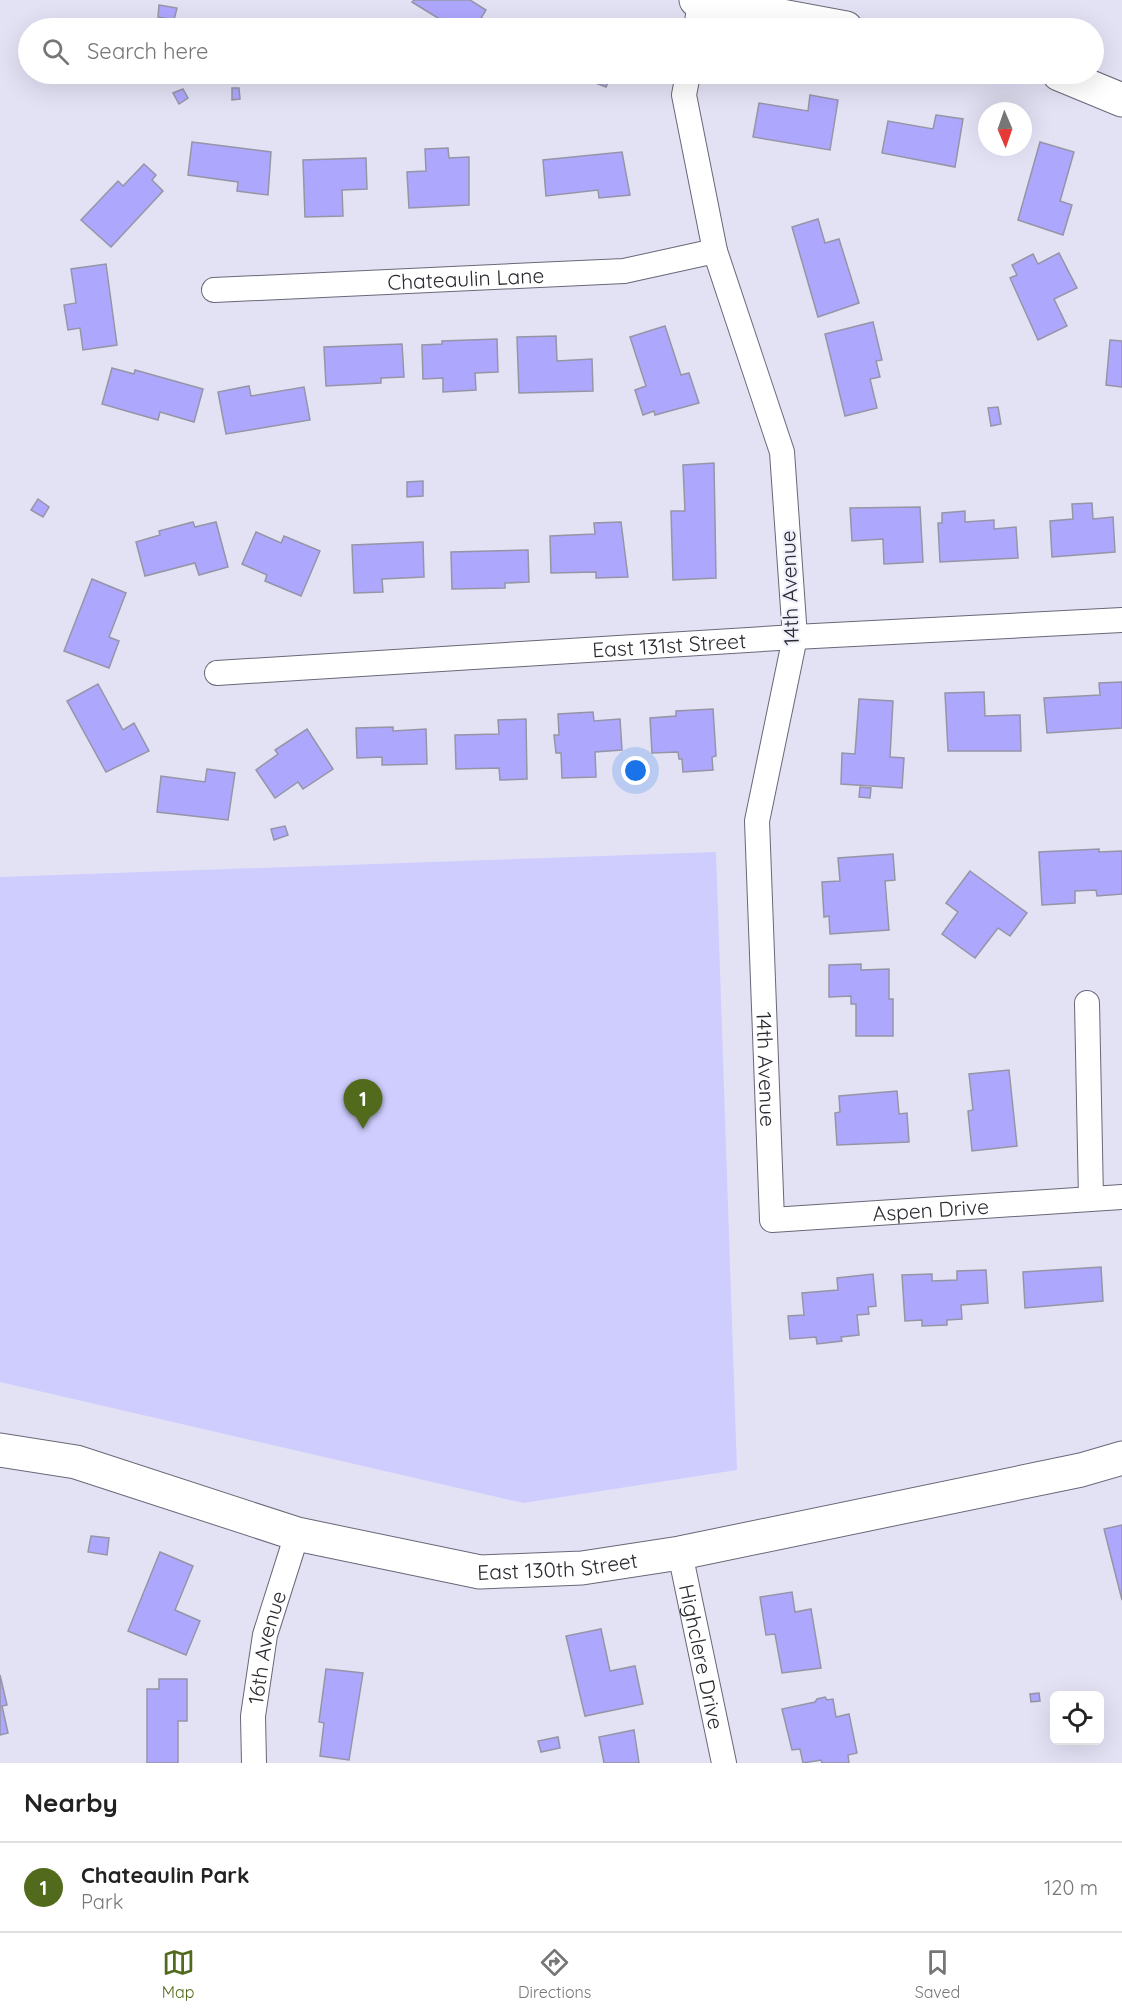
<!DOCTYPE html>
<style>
:root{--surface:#fff;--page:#f6f6f6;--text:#222;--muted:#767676;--line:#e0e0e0;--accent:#516a1c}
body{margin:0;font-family:Quicksand,sans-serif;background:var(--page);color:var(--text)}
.controls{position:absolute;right:18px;bottom:18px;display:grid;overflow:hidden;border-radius:9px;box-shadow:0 6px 24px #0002}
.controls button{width:54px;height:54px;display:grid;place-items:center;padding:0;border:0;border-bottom:2px solid var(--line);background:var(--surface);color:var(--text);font:30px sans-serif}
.compass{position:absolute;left:978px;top:102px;width:54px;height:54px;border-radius:50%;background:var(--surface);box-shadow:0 6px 24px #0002;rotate:178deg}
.you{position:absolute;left:636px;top:771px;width:21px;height:21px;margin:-15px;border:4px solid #fff;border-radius:50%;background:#1a73e8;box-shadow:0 0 0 9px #1a73e833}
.badge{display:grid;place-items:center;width:39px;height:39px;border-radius:50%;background:var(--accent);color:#fff;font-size:20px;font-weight:700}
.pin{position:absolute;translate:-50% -50px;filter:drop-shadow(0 2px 3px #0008)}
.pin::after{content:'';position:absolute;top:32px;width:21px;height:18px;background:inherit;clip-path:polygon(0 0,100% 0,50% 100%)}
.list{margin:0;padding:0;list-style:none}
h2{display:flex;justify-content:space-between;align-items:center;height:78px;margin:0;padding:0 24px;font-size:26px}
h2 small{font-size:20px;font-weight:400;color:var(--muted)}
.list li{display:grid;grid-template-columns:39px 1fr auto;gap:18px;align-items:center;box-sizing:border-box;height:90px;padding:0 24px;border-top:2px solid var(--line)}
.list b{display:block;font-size:22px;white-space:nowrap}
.list p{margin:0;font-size:20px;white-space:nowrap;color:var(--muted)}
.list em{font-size:20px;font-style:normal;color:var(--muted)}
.icon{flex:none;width:33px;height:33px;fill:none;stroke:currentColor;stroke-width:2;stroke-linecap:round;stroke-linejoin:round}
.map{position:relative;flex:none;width:1122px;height:1763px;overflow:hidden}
.search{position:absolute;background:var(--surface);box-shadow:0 6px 24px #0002;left:18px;right:18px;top:18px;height:66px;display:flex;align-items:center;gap:15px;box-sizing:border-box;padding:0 21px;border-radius:33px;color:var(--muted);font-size:22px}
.sheet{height:168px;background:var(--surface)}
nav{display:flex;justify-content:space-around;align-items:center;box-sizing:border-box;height:84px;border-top:2px solid var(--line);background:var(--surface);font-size:16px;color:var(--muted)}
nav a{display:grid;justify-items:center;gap:3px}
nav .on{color:var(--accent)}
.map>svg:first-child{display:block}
.green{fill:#cfcdfe}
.building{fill:#aea7fe;stroke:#9595a6;stroke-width:1.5}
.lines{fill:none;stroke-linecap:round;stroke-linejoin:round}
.street-casing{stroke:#686878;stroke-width:26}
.secondary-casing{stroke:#686878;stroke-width:35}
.street{stroke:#fff;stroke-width:24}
.secondary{stroke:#fff;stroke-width:33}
.labels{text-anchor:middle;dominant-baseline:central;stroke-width:4.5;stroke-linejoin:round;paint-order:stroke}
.street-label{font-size:21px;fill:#2a2a31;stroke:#f0f0fc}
</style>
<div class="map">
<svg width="1122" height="1763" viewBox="0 0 1122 1763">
<rect width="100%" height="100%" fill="#e3e2f5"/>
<path class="green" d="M 716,852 L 737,1470 L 523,1503 L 0,1382 L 0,877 Z"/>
<g class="building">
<path d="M 414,0 L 470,0 L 486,10 L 475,28 L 454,28 L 412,2 Z"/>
<path d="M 159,5 L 177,8 L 174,20 L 158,17 Z"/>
<path d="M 572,74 L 612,74 L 606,87 Z"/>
<path d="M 232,88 L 239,88 L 240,99 L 232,100 Z"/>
<path d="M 183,89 L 188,98 L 179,104 L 173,93 Z"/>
<path d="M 810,95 L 838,100 L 830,150 L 753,137 L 759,103 L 808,111 Z"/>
<path d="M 936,115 L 963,119 L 955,167 L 882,153 L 888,121 L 933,129 Z"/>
<path d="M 192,142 L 271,152 L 268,195 L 237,191 L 238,182 L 188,175 Z"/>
<path d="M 1040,142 L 1074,152 L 1060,201 L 1072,205 L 1063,235 L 1018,220 Z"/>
<path d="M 448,148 L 449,158 L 469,157 L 469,205 L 409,208 L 407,172 L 426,171 L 425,149 Z"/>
<path d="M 622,152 L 630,195 L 599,198 L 598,190 L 546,196 L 543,160 Z"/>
<path d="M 366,158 L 367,189 L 342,190 L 343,216 L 305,217 L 303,160 Z"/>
<path d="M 144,164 L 156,175 L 152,180 L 163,191 L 111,247 L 81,220 L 118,181 L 123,186 Z"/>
<path d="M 818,219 L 825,243 L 839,239 L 859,303 L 818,317 L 792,227 Z"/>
<path d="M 1059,253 L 1077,288 L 1054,299 L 1067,326 L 1038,340 L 1010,278 L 1017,275 L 1012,265 L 1033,254 L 1038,264 Z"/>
<path d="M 106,264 L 117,345 L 83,350 L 80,328 L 68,330 L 64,305 L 76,303 L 71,269 Z"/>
<path d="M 873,322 L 882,360 L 876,361 L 880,377 L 870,379 L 877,408 L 845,416 L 825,334 Z"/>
<path d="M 665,326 L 681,375 L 689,373 L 699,403 L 655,415 L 654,411 L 643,415 L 635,390 L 646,386 L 630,337 Z"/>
<path d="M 556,336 L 557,361 L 592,359 L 593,391 L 519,393 L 517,337 Z"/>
<path d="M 497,339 L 498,372 L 475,373 L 476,390 L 443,392 L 443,378 L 423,379 L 422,345 L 442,344 L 442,341 Z"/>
<path d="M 1110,340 L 1122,341 L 1122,387 L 1106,385 Z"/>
<path d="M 402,344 L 404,377 L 381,378 L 381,383 L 326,386 L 324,347 Z"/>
<path d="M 112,368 L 134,374 L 135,370 L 203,389 L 194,422 L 160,412 L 158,420 L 102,404 Z"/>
<path d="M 249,386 L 251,396 L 304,387 L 310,420 L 226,434 L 218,392 Z"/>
<path d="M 998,407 L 1001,424 L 991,426 L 988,408 Z"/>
<path d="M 714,463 L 716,578 L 673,580 L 671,511 L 685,511 L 683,465 Z"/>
<path d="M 423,481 L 423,496 L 407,497 L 407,482 Z"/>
<path d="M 38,499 L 49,507 L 43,517 L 31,510 Z"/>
<path d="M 1092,503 L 1093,519 L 1113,517 L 1115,552 L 1052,557 L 1050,521 L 1073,519 L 1072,504 Z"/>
<path d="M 920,507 L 923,562 L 884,564 L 883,539 L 852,541 L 850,508 Z"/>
<path d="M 965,511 L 965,522 L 994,520 L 994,529 L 1016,527 L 1018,558 L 940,562 L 938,523 L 942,523 L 942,513 Z"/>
<path d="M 193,522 L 195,527 L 216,522 L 228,567 L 199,575 L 195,563 L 145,576 L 136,542 L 160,535 L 159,531 Z"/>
<path d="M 621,522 L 628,577 L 596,578 L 596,572 L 551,573 L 550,536 L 595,534 L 594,523 Z"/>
<path d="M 256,532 L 281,543 L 284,536 L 320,551 L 301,596 L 265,581 L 267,575 L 242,564 Z"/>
<path d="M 423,542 L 424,577 L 382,579 L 383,592 L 354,593 L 352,545 Z"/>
<path d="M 528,550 L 529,582 L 505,583 L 505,588 L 452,589 L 451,552 Z"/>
<path d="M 92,579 L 126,593 L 109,637 L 119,641 L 109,668 L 64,651 Z"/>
<path d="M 1122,682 L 1122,728 L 1047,733 L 1044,698 L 1100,695 L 1099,683 Z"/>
<path d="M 98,684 L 123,730 L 134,723 L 149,751 L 106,772 L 67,701 Z"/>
<path d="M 984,692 L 985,716 L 1020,715 L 1021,751 L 948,751 L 945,693 Z"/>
<path d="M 859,699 L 893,701 L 890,757 L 904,758 L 902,788 L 841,784 L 842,753 L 855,754 Z"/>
<path d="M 713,709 L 716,756 L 712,757 L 713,770 L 683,772 L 682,759 L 679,759 L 678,752 L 652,753 L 650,718 L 676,716 L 676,711 Z"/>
<path d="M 593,712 L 594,721 L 620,719 L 622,750 L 595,752 L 596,777 L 562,778 L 561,753 L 556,753 L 554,735 L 559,735 L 558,714 Z"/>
<path d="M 526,719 L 527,779 L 500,780 L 499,768 L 456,769 L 455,735 L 499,734 L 498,720 Z"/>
<path d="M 393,727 L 393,731 L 426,729 L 427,764 L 382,765 L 382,757 L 357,758 L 356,728 Z"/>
<path d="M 307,729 L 333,769 L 303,789 L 298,782 L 275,798 L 256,770 L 278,754 L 275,750 Z"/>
<path d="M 207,769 L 235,773 L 228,820 L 157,812 L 161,776 L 205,782 Z"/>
<path d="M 860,787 L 871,788 L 870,798 L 859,797 Z"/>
<path d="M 285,826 L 288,835 L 274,840 L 271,829 Z"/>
<path d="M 1099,849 L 1099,852 L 1122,851 L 1122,894 L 1097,896 L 1096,890 L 1075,891 L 1075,903 L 1042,905 L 1039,852 Z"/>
<path d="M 893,854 L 895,880 L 885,881 L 889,930 L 830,934 L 829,916 L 824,917 L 822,882 L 840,881 L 838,858 Z"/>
<path d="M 970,871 L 1027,913 L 1010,936 L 998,928 L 975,958 L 942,934 L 958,912 L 946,903 Z"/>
<path d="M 861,964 L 861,970 L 889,969 L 889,999 L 893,999 L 893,1036 L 856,1036 L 856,1004 L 851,1004 L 851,996 L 829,997 L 829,965 Z"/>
<path d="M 1009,1070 L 1017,1146 L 972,1151 L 968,1111 L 973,1110 L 969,1074 Z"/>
<path d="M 897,1091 L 899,1114 L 907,1113 L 909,1142 L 837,1145 L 835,1113 L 840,1112 L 839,1096 Z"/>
<path d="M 1101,1267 L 1103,1301 L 1025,1308 L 1023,1272 Z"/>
<path d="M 986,1270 L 988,1303 L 961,1305 L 962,1319 L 947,1320 L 947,1325 L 922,1326 L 922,1320 L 905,1321 L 902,1275 L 932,1274 L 932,1281 L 957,1280 L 957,1271 Z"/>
<path d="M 873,1274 L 876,1306 L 868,1307 L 869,1314 L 857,1315 L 859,1335 L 841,1337 L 842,1341 L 817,1344 L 816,1337 L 790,1339 L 788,1316 L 804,1315 L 802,1293 L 838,1290 L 837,1278 Z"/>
<path d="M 1122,1525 L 1122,1600 L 1104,1529 Z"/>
<path d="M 91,1536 L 109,1538 L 107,1555 L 88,1552 Z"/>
<path d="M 160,1552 L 193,1566 L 175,1610 L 200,1621 L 186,1655 L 128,1631 Z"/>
<path d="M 792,1592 L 795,1612 L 811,1609 L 821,1668 L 782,1673 L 775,1634 L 766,1635 L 760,1597 Z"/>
<path d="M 601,1629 L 610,1671 L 635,1666 L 643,1704 L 585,1716 L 566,1636 Z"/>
<path d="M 326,1669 L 363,1673 L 349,1760 L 320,1756 L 324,1723 L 319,1722 Z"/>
<path d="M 0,1675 L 7,1705 L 2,1706 L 8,1733 L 0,1735 Z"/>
<path d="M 159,1679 L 187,1679 L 187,1721 L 178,1721 L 178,1763 L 147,1763 L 147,1689 L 159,1689 Z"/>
<path d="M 1039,1693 L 1040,1701 L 1031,1702 L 1030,1694 Z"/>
<path d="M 825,1697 L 827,1700 L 833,1699 L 836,1717 L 849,1714 L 857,1753 L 848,1755 L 849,1763 L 822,1763 L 821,1760 L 803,1763 L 800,1749 L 792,1750 L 782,1709 L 815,1702 L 817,1699 Z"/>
<path d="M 634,1730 L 639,1763 L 604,1763 L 599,1737 Z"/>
<path d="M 558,1737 L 560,1748 L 541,1752 L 538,1741 Z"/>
</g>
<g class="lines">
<g class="street-casing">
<g id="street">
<path d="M 696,28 L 700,2"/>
<path id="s1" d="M 688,74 L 684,95 L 715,251 L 782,452 L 795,637 L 757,821 L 772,1220 L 1122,1197"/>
<path id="s2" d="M 214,290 L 624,271 L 715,251"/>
<path id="s3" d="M 217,673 L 795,637 L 1122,620"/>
<path d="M 1087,1003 L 1091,1198"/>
<path id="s4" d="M 680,1553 L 724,1763"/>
<path id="s5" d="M 254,1763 L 253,1716 L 265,1635 L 297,1534"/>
</g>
</g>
<g class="secondary-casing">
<g id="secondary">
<path d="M 696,0 L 846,28"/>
<path d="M 1059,74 L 1122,100"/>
<path id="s6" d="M 0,1450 L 76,1462 L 297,1534 L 480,1572 L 582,1568 L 680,1553 L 1081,1470 L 1122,1458"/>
</g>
</g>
<use href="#street" class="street"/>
<use href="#secondary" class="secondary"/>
</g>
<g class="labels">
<g class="street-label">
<text stroke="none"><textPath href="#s2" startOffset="252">Chateaulin Lane</textPath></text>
<text transform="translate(789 588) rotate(-92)">14th Avenue</text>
<text stroke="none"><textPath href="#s3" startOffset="453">East 131st Street</textPath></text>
<text stroke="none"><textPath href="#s1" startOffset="1014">14th Avenue</textPath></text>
<text stroke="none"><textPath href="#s1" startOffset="1324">Aspen Drive</textPath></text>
<text stroke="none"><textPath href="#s6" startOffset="574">East 130th Street</textPath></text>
<text stroke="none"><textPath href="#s5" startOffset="117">16th Avenue</textPath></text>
<text stroke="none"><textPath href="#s4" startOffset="106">Highclere Drive</textPath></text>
</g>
</g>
</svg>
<div class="controls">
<button><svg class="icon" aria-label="locate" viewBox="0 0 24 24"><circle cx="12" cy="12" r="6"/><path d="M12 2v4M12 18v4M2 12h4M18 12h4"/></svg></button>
</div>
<svg class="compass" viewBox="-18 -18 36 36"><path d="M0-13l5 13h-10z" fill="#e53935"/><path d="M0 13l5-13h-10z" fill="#767676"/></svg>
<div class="you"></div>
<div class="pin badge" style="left:363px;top:1129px">1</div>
<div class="search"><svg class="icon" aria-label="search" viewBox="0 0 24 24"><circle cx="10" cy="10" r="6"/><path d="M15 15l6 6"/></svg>Search here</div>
</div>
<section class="sheet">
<h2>Nearby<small></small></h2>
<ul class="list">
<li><span class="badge">1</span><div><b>Chateaulin Park</b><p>Park</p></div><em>120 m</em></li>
</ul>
</section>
<nav>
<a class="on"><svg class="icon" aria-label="map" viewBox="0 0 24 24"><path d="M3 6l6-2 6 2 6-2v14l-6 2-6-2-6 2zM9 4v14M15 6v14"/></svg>Map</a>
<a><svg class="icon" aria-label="directions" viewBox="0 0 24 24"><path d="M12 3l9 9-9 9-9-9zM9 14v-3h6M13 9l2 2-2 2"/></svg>Directions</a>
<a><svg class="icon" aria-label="saved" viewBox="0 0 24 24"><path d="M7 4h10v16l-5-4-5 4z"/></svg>Saved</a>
</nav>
